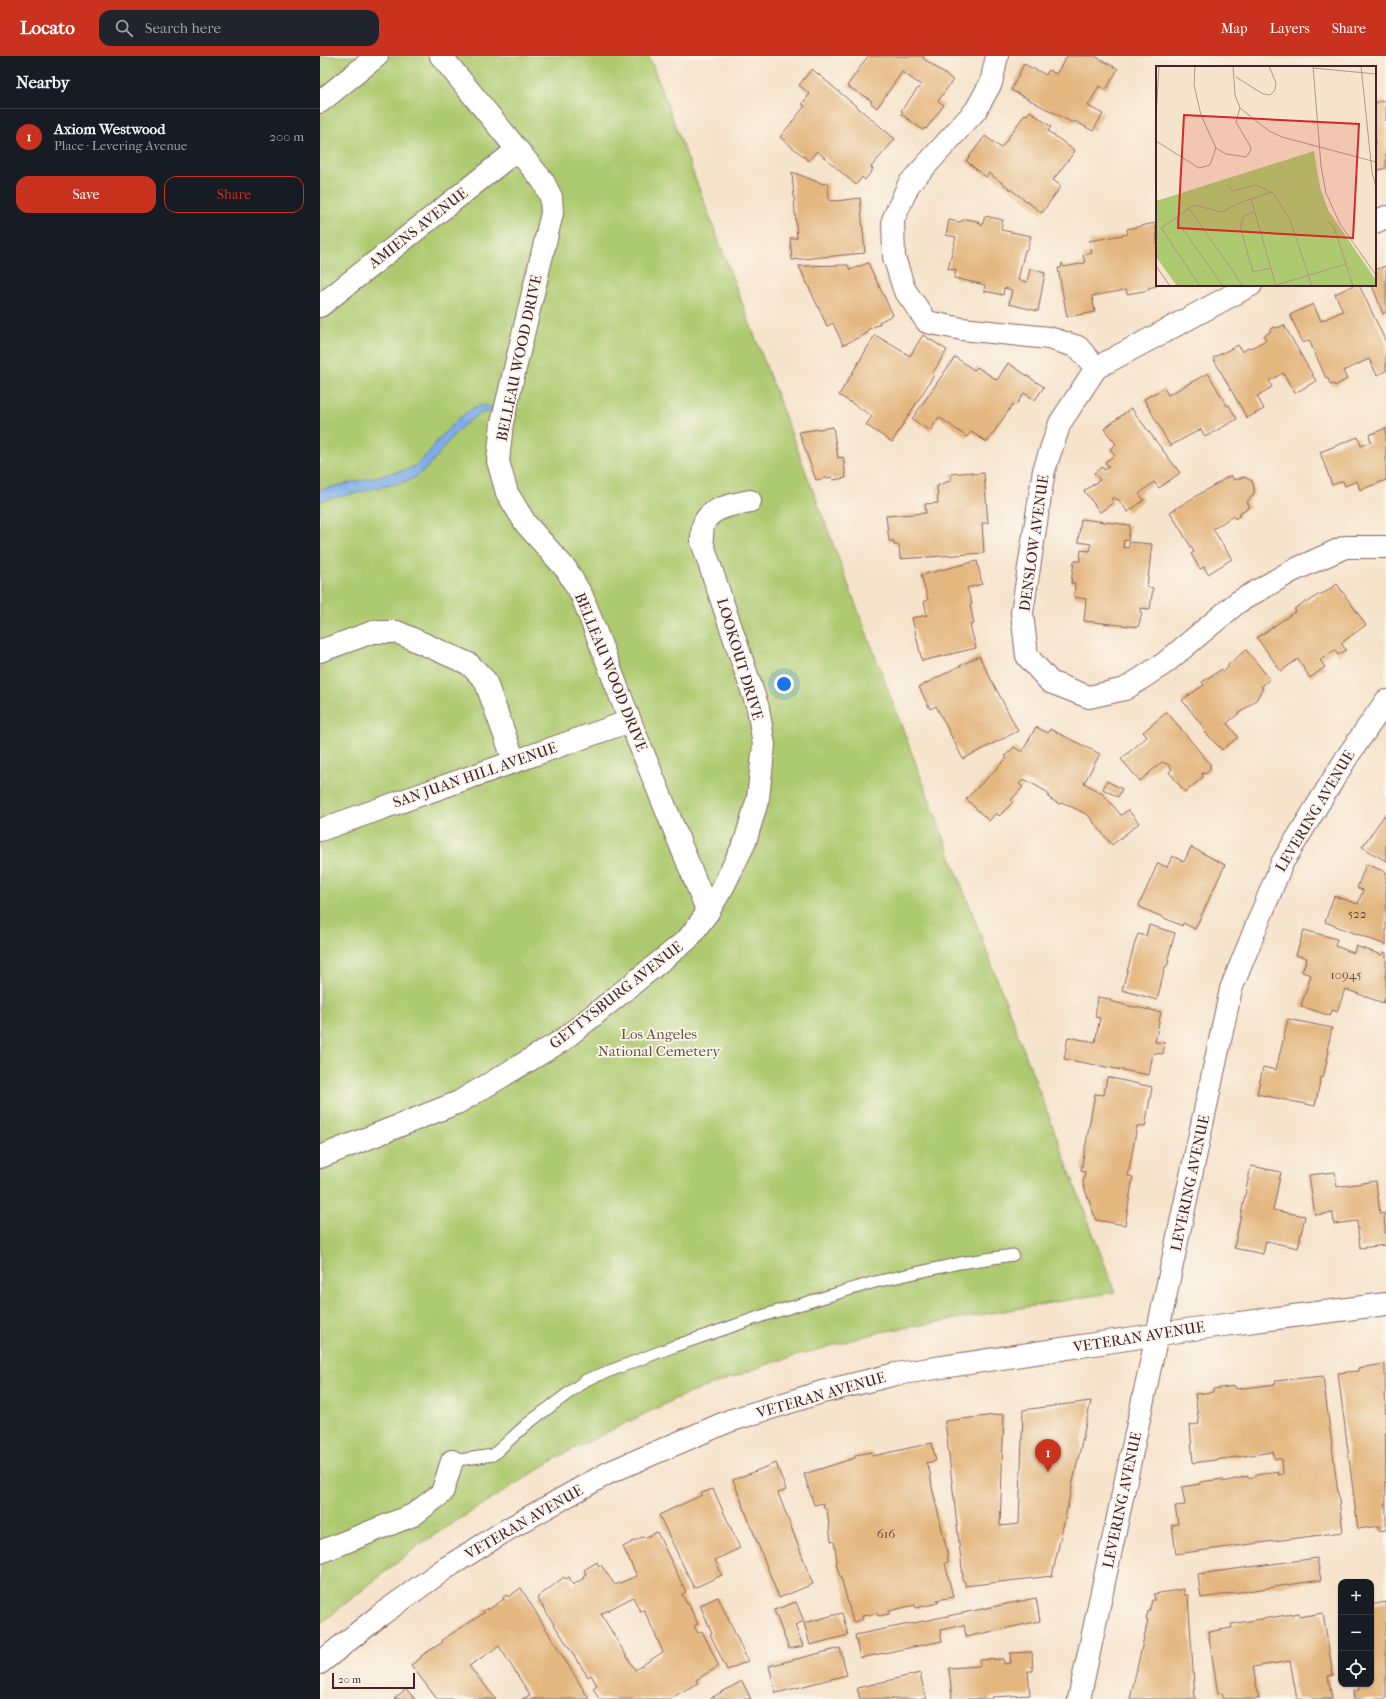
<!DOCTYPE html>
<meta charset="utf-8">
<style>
:root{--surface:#171b24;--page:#20242c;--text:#f1f3f6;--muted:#9ea1a6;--line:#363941;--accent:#c8321e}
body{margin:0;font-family:"IM FELL French Canon",serif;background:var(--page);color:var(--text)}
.controls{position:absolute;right:12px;bottom:12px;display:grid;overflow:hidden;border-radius:8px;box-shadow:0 1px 3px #0004}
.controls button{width:36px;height:36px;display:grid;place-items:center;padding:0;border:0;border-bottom:1px solid var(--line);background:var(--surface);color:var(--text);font:20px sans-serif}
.scale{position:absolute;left:12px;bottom:10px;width:83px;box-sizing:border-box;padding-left:4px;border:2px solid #4a1f2b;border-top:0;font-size:11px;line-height:14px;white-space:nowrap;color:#4a1f2b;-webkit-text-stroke:3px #fbf7ec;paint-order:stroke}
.you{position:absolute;left:464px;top:628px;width:14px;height:14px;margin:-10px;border:3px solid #fff;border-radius:50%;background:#1a73e8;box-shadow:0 0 0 6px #1a73e833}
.badge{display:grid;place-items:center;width:26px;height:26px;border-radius:50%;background:var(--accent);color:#fff;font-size:13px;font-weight:700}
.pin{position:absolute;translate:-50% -33px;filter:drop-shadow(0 1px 2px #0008)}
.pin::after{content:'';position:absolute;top:21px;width:14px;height:12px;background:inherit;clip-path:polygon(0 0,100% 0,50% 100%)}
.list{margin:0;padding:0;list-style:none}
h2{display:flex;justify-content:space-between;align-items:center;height:52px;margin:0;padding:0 16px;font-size:17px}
h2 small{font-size:13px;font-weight:400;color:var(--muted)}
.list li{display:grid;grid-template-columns:26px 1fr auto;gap:12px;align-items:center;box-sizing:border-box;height:56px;padding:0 16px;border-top:1px solid var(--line)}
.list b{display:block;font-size:15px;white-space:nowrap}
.list p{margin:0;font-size:13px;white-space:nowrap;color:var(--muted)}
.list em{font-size:13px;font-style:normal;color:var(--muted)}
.actions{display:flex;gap:8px;padding:12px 16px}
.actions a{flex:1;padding:9px 0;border:1px solid var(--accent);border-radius:12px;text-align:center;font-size:14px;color:var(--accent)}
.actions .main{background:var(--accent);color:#fff}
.icon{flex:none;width:22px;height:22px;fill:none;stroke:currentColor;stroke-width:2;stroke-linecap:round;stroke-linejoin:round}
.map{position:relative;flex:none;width:1066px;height:1643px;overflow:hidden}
header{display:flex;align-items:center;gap:24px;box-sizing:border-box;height:56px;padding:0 20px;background:var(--accent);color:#fff}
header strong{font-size:19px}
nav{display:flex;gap:22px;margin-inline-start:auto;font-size:14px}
.search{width:280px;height:36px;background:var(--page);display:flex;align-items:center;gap:10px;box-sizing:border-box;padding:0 14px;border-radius:12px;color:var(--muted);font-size:15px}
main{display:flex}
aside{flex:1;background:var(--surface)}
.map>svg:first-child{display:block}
.green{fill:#aeca70;stroke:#7c744e}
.water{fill:#7dade8;stroke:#64668a}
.building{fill:#e4b780;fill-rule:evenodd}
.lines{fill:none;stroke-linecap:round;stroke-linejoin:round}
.lane-casing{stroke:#866463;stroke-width:13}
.street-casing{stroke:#866463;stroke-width:24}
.secondary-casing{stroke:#866463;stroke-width:24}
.lane{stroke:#fff;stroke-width:11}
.street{stroke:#fff;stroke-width:22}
.secondary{stroke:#fff;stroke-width:22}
.labels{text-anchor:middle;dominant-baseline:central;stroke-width:3.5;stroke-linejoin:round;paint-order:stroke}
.number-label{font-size:13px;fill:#704540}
.street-label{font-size:15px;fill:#4a1f2b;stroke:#fbf7ec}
.park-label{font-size:15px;fill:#685240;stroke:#fbf7ec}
.inset-road{fill:none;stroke:#b1958b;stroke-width:1}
.view{fill:#d62828;fill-opacity:0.15;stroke:#d62828;stroke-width:2}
.inset-edge{fill:none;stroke:#4a1f2b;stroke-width:2}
</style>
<header>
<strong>Locato</strong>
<div class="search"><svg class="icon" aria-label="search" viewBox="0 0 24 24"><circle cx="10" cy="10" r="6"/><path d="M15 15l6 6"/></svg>Search here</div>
<nav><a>Map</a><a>Layers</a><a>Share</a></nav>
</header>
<main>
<aside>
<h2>Nearby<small></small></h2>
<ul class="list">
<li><span class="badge">1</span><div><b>Axiom Westwood</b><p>Place · Levering Avenue</p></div><em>200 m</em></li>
</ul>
<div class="actions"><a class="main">Save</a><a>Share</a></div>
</aside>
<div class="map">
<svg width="1066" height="1643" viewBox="0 0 1066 1643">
<rect width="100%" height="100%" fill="#fbf7ec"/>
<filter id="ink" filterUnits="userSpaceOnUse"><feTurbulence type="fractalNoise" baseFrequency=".025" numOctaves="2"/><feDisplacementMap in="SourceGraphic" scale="8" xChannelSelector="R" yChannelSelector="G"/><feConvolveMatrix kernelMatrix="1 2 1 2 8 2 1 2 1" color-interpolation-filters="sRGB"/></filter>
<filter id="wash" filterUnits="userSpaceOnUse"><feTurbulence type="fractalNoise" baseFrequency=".012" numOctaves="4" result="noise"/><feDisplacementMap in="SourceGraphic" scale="16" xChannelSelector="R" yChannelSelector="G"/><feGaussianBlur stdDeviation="0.9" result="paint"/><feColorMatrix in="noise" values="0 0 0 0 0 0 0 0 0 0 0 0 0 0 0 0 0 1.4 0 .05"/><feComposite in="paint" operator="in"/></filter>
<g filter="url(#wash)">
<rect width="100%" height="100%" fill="#f6e3cb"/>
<path class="green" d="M 0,0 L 329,0 L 795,1236 L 560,1276 L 454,1306 L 357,1342 L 243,1398 L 100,1488 L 0,1568 Z"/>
<path class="water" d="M 159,349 L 174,351 L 177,354 C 172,358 168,355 162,357 C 155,360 147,366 142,371 C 121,389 115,412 88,425 L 0,445 L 0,434 L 89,413 C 103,406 110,394 119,383 C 130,370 144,356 159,349 Z"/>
<g id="blocks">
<g class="building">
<path d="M 548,0 L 604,0 L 603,2 L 633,24 L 618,45 L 624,49 L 606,73 L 605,72 L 603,74 L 581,58 L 583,56 L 581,55 L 597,33 L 600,32 L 601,29 L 582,16 L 557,52 L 551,47 L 552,45 L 527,30 Z"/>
<path d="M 747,0 L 775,0 L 798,13 L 786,34 L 779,30 L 768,50 L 783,58 L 773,75 L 755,65 L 753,67 L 691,34 L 704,8 L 726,19 L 729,14 L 736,18 Z"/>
<path d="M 492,13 L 575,83 L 551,111 L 553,113 L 545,124 L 542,121 L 536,129 L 497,95 L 489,105 L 460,81 L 485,50 L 482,48 L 490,38 L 479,29 Z"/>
<path d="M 1066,44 L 1066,112 L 1055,115 L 1055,47 Z"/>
<path d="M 710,55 L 731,71 L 728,75 L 755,95 L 733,124 L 741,130 L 722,157 L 669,117 L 666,121 L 646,105 L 665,80 L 681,92 L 705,58 L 707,59 Z"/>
<path d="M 472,116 L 503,128 L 508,127 L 509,144 L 516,145 L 540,142 L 545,197 L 472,204 L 470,182 L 477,182 Z"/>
<path d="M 665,160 L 683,164 L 681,174 L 711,180 L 707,194 L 705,194 L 698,224 L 707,226 L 710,213 L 725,217 L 718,255 L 689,248 L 692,234 L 684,232 L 683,239 L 664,235 L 665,229 L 634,222 L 636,214 L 628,213 L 636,181 L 626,179 L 629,164 L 639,166 L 646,163 L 657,165 L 662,170 Z"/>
<path d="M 835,167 L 837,181 L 837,230 L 828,232 L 829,234 L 807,238 L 806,234 L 772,240 L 775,256 L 747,261 L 738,212 L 741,212 L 742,207 L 744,211 L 765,207 L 763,199 L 772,197 L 769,185 L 808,178 L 807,173 Z"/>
<path d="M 548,207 L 573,259 L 559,266 L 560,268 L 547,274 L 548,277 L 523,289 L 513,267 L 507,270 L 479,210 L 528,209 L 530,214 Z"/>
<path d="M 1066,210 L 1066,256 L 1063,258 L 1052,229 L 1055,229 L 1055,214 Z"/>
<path d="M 1034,229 L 1039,229 L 1066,286 L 1066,315 L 1057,319 L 1049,303 L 1023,315 L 1027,323 L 1015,330 L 1014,328 L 1011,329 L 1007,321 L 1006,322 L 989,284 L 983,287 L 970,259 L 993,248 L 1001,265 L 1023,255 L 1015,238 Z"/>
<path d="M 964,269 L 996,325 L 975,337 L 963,317 L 949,325 L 952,331 L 937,340 L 944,353 L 927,362 L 893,302 L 918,289 L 922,296 L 930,291 L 931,292 L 946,284 L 944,280 L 950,276 L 950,273 L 955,271 L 957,272 Z"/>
<path d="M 555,279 L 590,300 L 603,279 L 627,294 L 612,318 L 614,319 L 572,386 L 546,369 L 552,360 L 519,339 Z"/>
<path d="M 635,301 L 654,314 L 657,311 L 677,324 L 688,307 L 724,331 L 715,344 L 704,337 L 696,349 L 693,348 L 667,386 L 651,376 L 647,381 L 619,361 L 610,375 L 592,363 Z"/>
<path d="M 888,317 L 907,350 L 909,349 L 917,363 L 885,381 L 881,373 L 850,390 L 824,343 L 844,332 L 848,339 Z"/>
<path d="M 811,352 L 860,417 L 839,432 L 834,426 L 819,438 L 824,444 L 808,456 L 798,443 L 796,444 L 794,441 L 791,443 L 794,446 L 780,456 L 764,435 L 780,424 L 774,417 L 782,411 L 784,414 L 789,411 L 785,406 L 795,399 L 790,393 L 796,388 L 784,373 Z"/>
<path d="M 513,371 L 518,402 L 523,401 L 526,422 L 513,424 L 512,421 L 496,424 L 479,376 Z"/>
<path d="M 1066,372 L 1066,424 L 1040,434 L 1037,425 L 1025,430 L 1023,425 L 1012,429 L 1000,396 L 1038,381 L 1041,390 L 1051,386 L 1049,379 Z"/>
<path d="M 652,416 L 652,418 L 664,417 L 668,467 L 662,467 L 664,497 L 580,503 L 579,489 L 574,489 L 574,485 L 569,485 L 566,460 L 606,457 L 605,448 L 618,447 L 617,430 L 631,424 L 631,418 Z"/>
<path d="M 911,419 L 914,424 L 924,421 L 932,425 L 934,432 L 934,438 L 927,446 L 930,451 L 919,457 L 921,459 L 915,463 L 913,460 L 893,473 L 912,503 L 888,518 L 884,511 L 880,513 L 871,498 L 874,496 L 850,456 Z"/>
<path d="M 761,463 L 810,469 L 808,485 L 804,484 L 803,491 L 809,492 L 809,486 L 832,488 L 827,531 L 833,532 L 830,553 L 820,552 L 820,556 L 822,557 L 818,571 L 764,565 L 766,543 L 754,541 L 755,527 L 751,527 L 754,505 L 760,505 L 761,494 L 770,495 L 771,488 L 758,486 Z"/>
<path d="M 657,505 L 662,528 L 647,532 L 652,548 L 650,549 L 654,568 L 650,569 L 656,592 L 602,605 L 592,562 L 607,559 L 604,545 L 608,544 L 601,519 Z"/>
<path d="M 1017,528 L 1046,569 L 1021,587 L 1026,594 L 1018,599 L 1015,594 L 1000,604 L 1005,611 L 990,622 L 978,603 L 961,615 L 937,582 L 976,555 L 974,553 L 986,545 L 987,547 L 998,539 L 1004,537 Z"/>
<path d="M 926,594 L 950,623 L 941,631 L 943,632 L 936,644 L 907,667 L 918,681 L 902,694 L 883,674 L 885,673 L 862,644 L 884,629 L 882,626 L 902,613 L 903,615 L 908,612 L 908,609 Z"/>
<path d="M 659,600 L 698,675 L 643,703 L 616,650 L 610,653 L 599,631 Z"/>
<path d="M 847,656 L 890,708 L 890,714 L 885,718 L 882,717 L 883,721 L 865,736 L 849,716 L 852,713 L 849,709 L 842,706 L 820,725 L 801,703 L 827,681 L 823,676 Z"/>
<path d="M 716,671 L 728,677 L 730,673 L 780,698 L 764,727 L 784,739 L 801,759 L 808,754 L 819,767 L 792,789 L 768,759 L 744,747 L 739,748 L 729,742 L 727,736 L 704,723 L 699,728 L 703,731 L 691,744 L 693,746 L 679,760 L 676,757 L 669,765 L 646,743 L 687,702 L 685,700 L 694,691 L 702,696 Z"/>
<path d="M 787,725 L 802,733 L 798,741 L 783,733 Z"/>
<path d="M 1066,757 L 1066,805 L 1042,791 Z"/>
<path d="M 871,791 L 905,809 L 875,873 L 863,867 L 862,870 L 820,851 L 819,849 L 838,807 L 847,811 L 853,800 L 864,806 Z"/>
<path d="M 1046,808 L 1066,816 L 1066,889 L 1005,866 L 1014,840 L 1038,848 L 1043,834 L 1037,832 Z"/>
<path d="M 829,869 L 855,877 L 848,902 L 849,905 L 847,910 L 845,911 L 837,944 L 802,934 L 816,883 L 818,878 L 826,880 Z"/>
<path d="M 984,874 L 1017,883 L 1015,890 L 1034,897 L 1036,890 L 1062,899 L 1063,896 L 1066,897 L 1066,939 L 1063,947 L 1025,933 L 1017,956 L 1012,954 L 1010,960 L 981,950 L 991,919 L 982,916 L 987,902 L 976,899 Z"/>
<path d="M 778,941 L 790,943 L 790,945 L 809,950 L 841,956 L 835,986 L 845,987 L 843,998 L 833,997 L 829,1019 L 744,1003 L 748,981 L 775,986 L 780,962 L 775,961 Z"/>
<path d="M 968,963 L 1012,972 L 1007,994 L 1009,995 L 1003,1022 L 1001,1021 L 995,1050 L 937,1038 L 943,1011 L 956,1014 Z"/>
<path d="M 787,1021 L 832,1031 L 825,1071 L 817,1070 L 808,1120 L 813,1121 L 805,1169 L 776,1164 L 763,1128 L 765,1116 L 761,1115 L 775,1038 L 784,1039 Z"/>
<path d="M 931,1110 L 961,1116 L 953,1154 L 985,1160 L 978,1192 L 946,1185 L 943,1198 L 914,1192 Z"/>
<path d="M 1015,1116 L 1017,1131 L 1056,1125 L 1060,1158 L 1064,1157 L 1066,1189 L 1040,1192 L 1037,1165 L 1014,1168 L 1013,1157 L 995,1159 L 989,1119 Z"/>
<path d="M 1065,1308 L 1066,1474 L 1059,1475 L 1059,1470 L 1038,1473 L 1018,1317 L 1038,1315 L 1038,1312 Z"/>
<path d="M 1003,1320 L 1023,1476 L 856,1498 L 852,1469 L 858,1468 L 855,1450 L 865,1449 L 862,1431 L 880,1428 L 880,1426 L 903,1423 L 903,1426 L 928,1420 L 928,1422 L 936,1421 L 936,1419 L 958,1416 L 958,1419 L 963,1418 L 962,1403 L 955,1403 L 953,1396 L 873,1407 L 870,1369 L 879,1368 L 875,1338 L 893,1336 L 893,1333 L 915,1330 L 916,1333 L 956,1328 L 955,1325 Z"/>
<path d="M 771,1345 L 732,1520 L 645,1530 L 645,1526 L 642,1524 L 642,1521 L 643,1521 L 625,1365 L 684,1358 L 680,1470 L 699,1468 L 703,1354 Z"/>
<path d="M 612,1387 L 616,1405 L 606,1407 L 610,1416 L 612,1431 L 627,1495 L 628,1506 L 625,1507 L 633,1541 L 617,1544 L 618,1547 L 596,1552 L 595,1549 L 569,1555 L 569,1558 L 558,1560 L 557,1557 L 542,1560 L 543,1563 L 533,1566 L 521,1521 L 519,1518 L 516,1506 L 517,1505 L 514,1486 L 511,1485 L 507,1454 L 504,1452 L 503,1447 L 494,1449 L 484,1418 L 535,1402 L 535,1399 L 552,1396 L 553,1400 Z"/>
<path d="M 456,1407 L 466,1434 L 458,1437 L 493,1528 L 459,1542 L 413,1424 Z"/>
<path d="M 393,1433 L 420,1492 L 395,1504 L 402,1519 L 374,1532 L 339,1459 L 382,1439 L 381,1437 Z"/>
<path d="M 337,1476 L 366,1536 L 362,1538 L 367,1548 L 368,1547 L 378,1568 L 374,1570 L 378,1577 L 382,1575 L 399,1610 L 376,1624 L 378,1627 L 349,1643 L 279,1643 L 273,1632 L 277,1629 L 271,1619 L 268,1621 L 217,1542 L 244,1521 L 246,1523 L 249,1521 L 253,1529 L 264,1522 L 263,1520 L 266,1518 L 264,1514 L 277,1506 L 279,1510 L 281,1509 L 295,1529 L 317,1520 L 303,1491 L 320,1482 L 323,1481 L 324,1482 ZM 313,1541 L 320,1555 L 324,1554 L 343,1596 L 315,1614 L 281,1558 Z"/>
<path d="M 997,1502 L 1001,1524 L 881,1542 L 878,1518 Z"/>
<path d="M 201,1532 L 269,1643 L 202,1643 L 210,1639 L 179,1590 L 149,1610 L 176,1643 L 117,1643 L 91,1609 L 102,1601 L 101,1600 L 123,1586 L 122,1584 L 164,1557 L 163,1555 L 167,1552 L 168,1554 L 184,1543 L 183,1541 L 187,1539 L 188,1541 Z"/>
<path d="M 864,1533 L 864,1539 L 868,1539 L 875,1643 L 810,1643 L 828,1564 L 826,1564 L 828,1555 L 829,1556 L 832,1544 L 835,1544 L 834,1538 Z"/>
<path d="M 398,1541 L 428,1605 L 407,1614 L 390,1578 L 392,1577 L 380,1549 Z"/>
<path d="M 716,1542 L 720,1565 L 646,1581 L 644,1569 L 620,1574 L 622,1585 L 540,1602 L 535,1579 Z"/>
<path d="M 476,1546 L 484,1565 L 475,1569 L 483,1590 L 469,1593 L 454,1554 Z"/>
<path d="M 1066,1546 L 1066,1643 L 1034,1643 L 1033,1635 L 1039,1634 L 1038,1628 L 1051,1628 L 1051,1549 Z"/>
<path d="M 522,1557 L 528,1579 L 490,1589 L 484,1567 Z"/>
<path d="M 979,1557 L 979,1561 L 1003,1557 L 1013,1619 L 1008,1620 L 1012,1643 L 977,1643 L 970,1605 L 933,1611 L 939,1643 L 903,1643 L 902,1637 L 898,1638 L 888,1576 L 912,1572 L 911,1568 Z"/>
<path d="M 520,1592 L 527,1619 L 456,1637 L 449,1610 Z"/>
<path d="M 712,1596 L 713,1615 L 708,1615 L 710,1639 L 672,1641 L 672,1643 L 632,1643 L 629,1612 L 660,1610 L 660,1604 L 683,1603 L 684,1608 L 691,1607 L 690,1597 Z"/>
<path d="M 600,1617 L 606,1643 L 540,1643 L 537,1632 Z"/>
<path d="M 422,1625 L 431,1643 L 389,1643 Z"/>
<path d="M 86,1633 L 95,1643 L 74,1643 Z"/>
</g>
</g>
</g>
<g filter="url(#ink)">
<use href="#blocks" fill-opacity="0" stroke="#866463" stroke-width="1"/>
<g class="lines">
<g class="lane-casing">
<path id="lane" d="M 132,1405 L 173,1399 L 207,1368 L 266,1324 L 355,1290 L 445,1259 L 555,1226 L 640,1207 L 693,1199"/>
</g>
<g class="street-casing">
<g id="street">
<path d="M 121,0 L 223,125 L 231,141 L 232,157 L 182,367 L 178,405 L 187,437 L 206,468 L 246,513 L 262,540 L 310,665 L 388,856"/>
<path d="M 677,0 L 671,27 L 656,54 L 589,128 L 573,164 L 574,201 L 584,233 L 607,266 L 642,273 L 729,282 L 758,291 L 776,312"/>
<path d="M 0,46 L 57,0"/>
<path d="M 1055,166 L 1066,161"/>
<path d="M 931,229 L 776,312 L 740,367 L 724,414 L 702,557 L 707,600 L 730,626 L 769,641 L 805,633 L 845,607 L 918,546 L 972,515 L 1025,491 L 1066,491"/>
<path d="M 0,250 L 197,94"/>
<path d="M 0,595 L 53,576 L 77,576 L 149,608 L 165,624 L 194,705"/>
<path d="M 0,774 L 310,665"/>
<path d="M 0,1101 L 139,1046 L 243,984 L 368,883 L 388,856 L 404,829 L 425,786 L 438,742 L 444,689 L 438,652 L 382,486 C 382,481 382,475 383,470 C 388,451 414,449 430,445"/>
<path d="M 0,1496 L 93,1459 L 122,1437 L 132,1405"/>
<path d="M 759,1643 L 911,933 L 962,807 L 1027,701 L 1066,645"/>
</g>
</g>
<g class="secondary-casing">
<path id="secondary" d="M 0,1607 L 59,1560 L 126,1512 L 190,1472 L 288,1417 L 409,1365 L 502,1336 L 576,1318 L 873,1273 L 1066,1248"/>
</g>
<use href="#lane" class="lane"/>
<use href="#street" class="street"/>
<use href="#secondary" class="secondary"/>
</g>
</g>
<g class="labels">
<g class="number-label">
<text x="1037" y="857">522</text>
<text x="1026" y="918">10945</text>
<text x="566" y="1477">616</text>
</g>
<g class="street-label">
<text transform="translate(98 172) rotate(-38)">AMIENS AVENUE</text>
<text transform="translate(199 302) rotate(-78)">BELLEAU WOOD DRIVE</text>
<text transform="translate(714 487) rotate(-82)">DENSLOW AVENUE</text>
<text transform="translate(420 603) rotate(73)">LOOKOUT DRIVE</text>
<text transform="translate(291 616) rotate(68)">BELLEAU WOOD DRIVE</text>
<text transform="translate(155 719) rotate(-19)">SAN JUAN HILL AVENUE</text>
<text transform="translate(995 755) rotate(-59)">LEVERING AVENUE</text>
<text transform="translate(296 939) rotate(-38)">GETTYSBURG AVENUE</text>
<text transform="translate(870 1127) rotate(-78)">LEVERING AVENUE</text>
<text transform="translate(819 1281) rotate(-9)">VETERAN AVENUE</text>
<text transform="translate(501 1339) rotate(-16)">VETERAN AVENUE</text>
<text transform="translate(802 1444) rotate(-78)">LEVERING AVENUE</text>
<text transform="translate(204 1466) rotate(-30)">VETERAN AVENUE</text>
</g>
<g class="park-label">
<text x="339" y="978">Los Angeles<tspan x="339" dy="17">National Cemetery</tspan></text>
</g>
</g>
<g transform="translate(836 10)">
<rect width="220" height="220" fill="#f6e3cb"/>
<path d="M 158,85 L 164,121 L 172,144 L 220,214 L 220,220 L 21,220 L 0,191 L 0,135 Z" fill="#aeca70"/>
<path class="inset-road" d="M 39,0 L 38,19 L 45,49 L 60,82 L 70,88 L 90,91 L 95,84 L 94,80 L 80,56 L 84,42M 77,0 L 79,29 L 84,42 L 113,65 L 126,71 L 220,96M 157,0 L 165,100 L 170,127 L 184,158 L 220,209M 205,0 L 216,106 L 220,121M 157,2 L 220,8M 80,11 L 107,28 L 114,29 L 119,24 L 120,17 L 113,0M 0,50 L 3,0M 0,75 L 43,102 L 54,99 L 60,82M 72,119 L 76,125 L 100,119 L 118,128 L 134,154 L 156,220M 95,133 L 120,220M 33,142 L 87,220M 98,146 L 88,150 L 84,160 L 97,206 L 115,202M 19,152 L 67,220M 172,156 L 178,161 L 197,220M 0,200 L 14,220M 120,219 L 190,198M 44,220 L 5,162 L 38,139 L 66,146 L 81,138 L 115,126"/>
<path class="view" d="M 28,49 L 203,58 L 197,172 L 22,162 Z"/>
<rect width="220" height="220" class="inset-edge"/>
</g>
</svg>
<div class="controls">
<button>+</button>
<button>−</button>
<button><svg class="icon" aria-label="locate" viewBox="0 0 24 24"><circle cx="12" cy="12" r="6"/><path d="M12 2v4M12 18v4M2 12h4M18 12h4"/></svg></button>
</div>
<div class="scale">20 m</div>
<div class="you"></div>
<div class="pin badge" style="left:728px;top:1416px">1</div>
</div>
</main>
